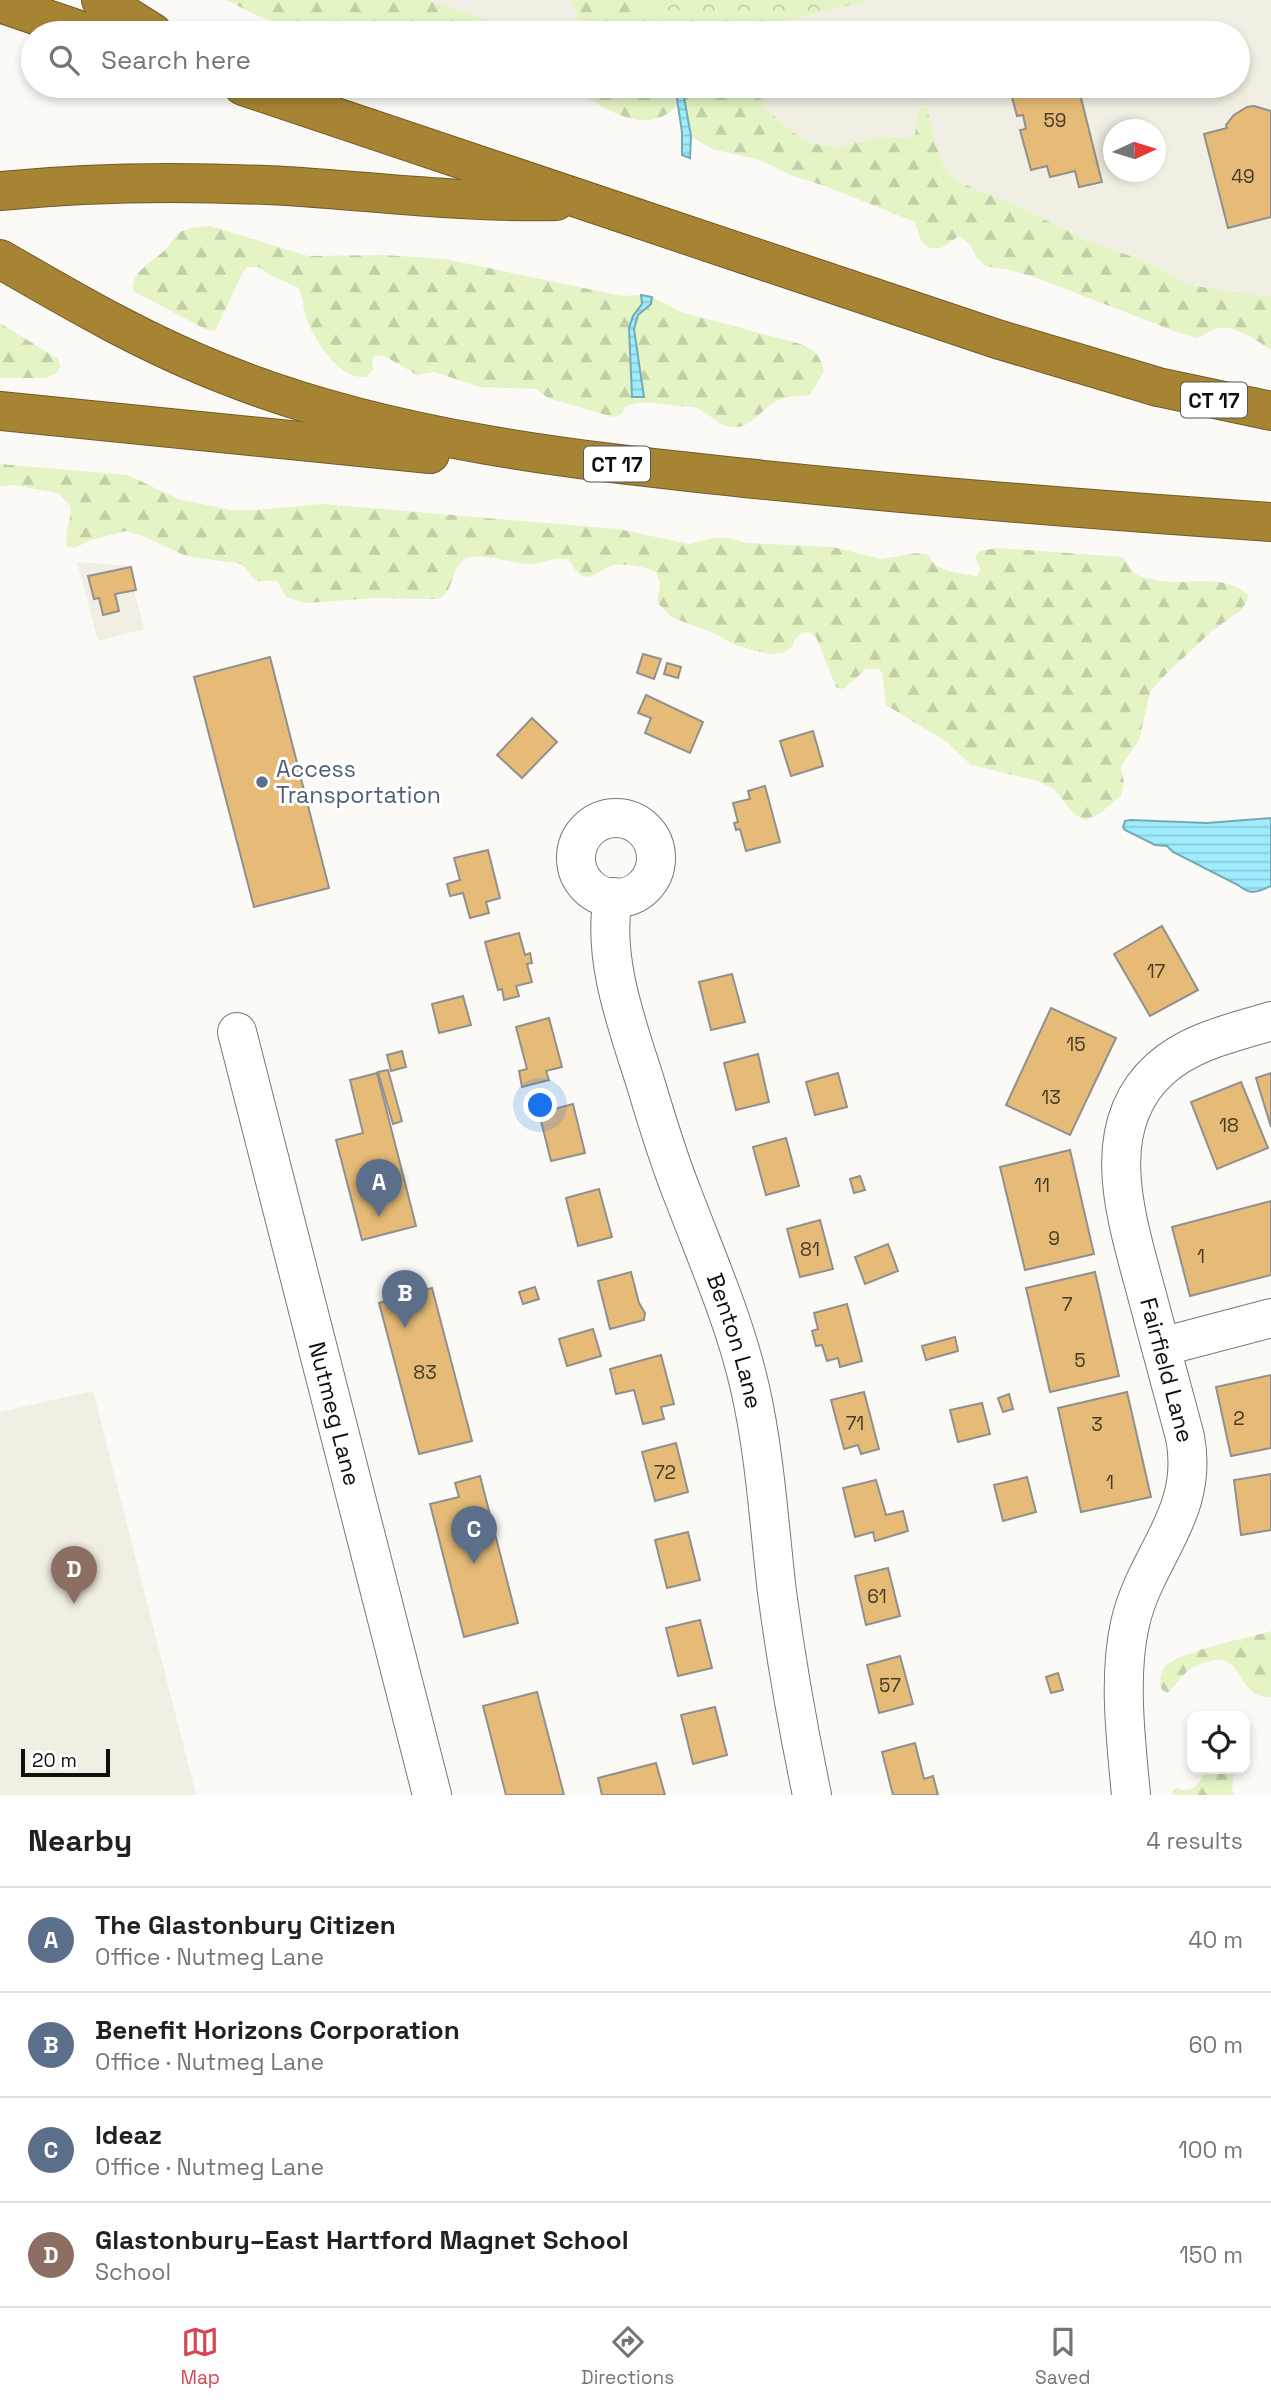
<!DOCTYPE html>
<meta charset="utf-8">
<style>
:root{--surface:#fff;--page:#f6f6f6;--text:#202124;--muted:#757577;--line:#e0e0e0;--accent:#d54555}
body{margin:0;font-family:"Space Grotesk",sans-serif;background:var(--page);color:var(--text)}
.controls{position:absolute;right:21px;bottom:21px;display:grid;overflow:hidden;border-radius:14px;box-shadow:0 4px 10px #0003}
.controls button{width:63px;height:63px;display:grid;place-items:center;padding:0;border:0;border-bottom:2px solid var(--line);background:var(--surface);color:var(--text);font:35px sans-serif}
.compass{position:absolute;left:1103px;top:119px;width:63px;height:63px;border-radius:50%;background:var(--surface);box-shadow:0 4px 10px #0003;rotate:86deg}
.scale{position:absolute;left:21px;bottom:18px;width:89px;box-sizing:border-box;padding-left:7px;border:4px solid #0f0f0e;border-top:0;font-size:19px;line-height:24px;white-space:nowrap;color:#0f0f0e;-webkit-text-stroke:5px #fff;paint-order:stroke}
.you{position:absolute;left:541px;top:1106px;width:24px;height:24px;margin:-18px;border:5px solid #fff;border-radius:50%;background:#1a73e8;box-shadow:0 0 0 10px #1a73e833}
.badge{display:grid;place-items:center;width:46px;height:46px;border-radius:50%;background:var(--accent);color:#fff;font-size:23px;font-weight:700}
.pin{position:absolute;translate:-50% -58px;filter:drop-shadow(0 2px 4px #0008)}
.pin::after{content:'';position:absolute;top:37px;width:24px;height:21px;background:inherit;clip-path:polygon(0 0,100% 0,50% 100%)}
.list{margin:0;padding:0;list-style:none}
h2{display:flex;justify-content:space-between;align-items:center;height:91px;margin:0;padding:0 28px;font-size:30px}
h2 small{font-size:23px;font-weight:400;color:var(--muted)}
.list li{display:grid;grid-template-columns:46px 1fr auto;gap:21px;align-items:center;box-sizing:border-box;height:105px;padding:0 28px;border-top:2px solid var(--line)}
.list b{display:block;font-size:26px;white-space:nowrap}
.list p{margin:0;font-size:23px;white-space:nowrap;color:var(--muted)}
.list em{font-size:23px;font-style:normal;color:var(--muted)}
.icon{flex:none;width:38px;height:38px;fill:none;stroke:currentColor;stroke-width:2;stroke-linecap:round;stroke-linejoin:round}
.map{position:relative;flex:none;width:1271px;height:1795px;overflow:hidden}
.search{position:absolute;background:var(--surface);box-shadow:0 4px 10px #0003;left:21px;right:21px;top:21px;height:77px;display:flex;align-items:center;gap:18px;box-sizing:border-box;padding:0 24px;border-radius:38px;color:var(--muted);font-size:26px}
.sheet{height:511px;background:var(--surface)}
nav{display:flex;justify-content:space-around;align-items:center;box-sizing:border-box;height:98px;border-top:2px solid var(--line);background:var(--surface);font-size:19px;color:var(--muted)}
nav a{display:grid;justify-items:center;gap:4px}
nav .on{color:var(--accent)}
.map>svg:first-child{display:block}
.built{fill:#f1eee3;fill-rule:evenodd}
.forest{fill:url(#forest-firs)}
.park{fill:url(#park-crowns)}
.water{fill:url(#water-rules);stroke:#73aab6;stroke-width:2}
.building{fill:#e6bb77;stroke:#92908d;stroke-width:2}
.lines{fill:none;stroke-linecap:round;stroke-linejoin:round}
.minor-casing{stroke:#797875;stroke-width:40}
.highway-casing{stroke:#715b26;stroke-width:40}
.minor{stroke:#fff;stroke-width:38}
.highway{stroke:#a68433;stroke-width:38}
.service-dot{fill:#5c6f8a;stroke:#fff;stroke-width:2.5}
.labels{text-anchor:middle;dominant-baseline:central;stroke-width:6;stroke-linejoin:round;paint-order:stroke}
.number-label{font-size:19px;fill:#453a28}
.shield{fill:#fff;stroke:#575756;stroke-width:2}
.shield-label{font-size:21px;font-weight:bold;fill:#0f0f0e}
.service-label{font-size:23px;fill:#4e5e75;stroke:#fff;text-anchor:start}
.street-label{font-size:23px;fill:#0f0f0e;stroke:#fff}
</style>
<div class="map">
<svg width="1271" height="1795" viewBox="0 0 1271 1795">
<defs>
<pattern id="forest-firs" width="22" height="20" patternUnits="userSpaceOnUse" patternTransform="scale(1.75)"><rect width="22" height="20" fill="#e4f4c5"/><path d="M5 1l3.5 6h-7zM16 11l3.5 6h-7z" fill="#c2d0a8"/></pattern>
<pattern id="park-crowns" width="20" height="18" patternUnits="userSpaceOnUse" patternTransform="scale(1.75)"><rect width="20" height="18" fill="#e4f4c5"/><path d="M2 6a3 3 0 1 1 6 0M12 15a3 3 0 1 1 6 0" fill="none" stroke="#c2d0a8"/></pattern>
<pattern id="water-rules" width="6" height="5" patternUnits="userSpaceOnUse" patternTransform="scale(1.75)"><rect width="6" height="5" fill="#9eecfe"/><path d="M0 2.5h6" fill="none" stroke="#87c9d8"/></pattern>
</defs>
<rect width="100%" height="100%" fill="#fbfaf7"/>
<g class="built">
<path d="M 427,0 L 571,0 L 584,33 L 542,33 L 527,28 L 511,28 Z"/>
<path d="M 870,0 L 1271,0 L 1271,297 L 1188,285 L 1152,264 L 1079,237 L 1020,207 L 962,183 L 950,175 L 941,160 L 925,106 L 919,109 L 915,134 L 909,138 L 879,137 L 840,147 L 819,145 L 800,138 L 767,110 L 754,86 L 1238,86 L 1238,33 L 738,33 ZM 1114,130 L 1156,130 L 1156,172 L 1114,172 Z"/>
<path d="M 77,562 L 128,566 L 144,629 L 98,641 Z"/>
<path d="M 93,1391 L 196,1795 L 0,1795 L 0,1412 Z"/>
</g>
<g class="forest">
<path d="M 226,0 L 427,0 L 511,28 L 517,26 L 542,33 L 416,33 L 392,25 L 378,33 L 301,33 L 254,14 Z"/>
<path d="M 571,0 L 702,0 L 671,33 L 584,33 Z"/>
<path d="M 570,86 L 675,86 L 678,105 C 674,108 670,113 665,115 C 635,133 593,101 570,86 Z"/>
<path d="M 682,86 L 754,86 L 767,110 L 800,138 L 819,145 L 840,147 L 879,137 L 909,138 L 915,134 L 919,109 L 926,106 L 941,160 L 950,175 L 962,183 L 1020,207 L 1079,237 L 1152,264 L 1188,285 L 1271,297 L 1271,350 C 1258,341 1236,325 1218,328 C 1212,329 1203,336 1197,338 L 1174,331 L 1040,279 L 1010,270 L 985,266 L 977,257 L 970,244 L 959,236 L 941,248 L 929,248 L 921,241 L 915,222 L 825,186 L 793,176 L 760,160 L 712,149 L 691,136 Z"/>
<path d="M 210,226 L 308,256 L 383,255 L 445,259 L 622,296 L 641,295 L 642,304 L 633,316 L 629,328 L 633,397 L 644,396 C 640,375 630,340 637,319 C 641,310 650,308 652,297 L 681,312 L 804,345 C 816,351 821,358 824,371 L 810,395 C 800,396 787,396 778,400 C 764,406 753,426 738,427 C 721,429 712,416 699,409 C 692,406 686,407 678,406 C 659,404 643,399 625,407 C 623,413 620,416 613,417 L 548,398 L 536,389 L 480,387 L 434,372 L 417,375 L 383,355 L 375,356 L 372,358 L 373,370 L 366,377 C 341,380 319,346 309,325 C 304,314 303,300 299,288 L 268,274 L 259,267 L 247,267 L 242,274 L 215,331 L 205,329 L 133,291 C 131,270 155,261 167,248 C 172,242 175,234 182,231 C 190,227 201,227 210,226 Z"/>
<path d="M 0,323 L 58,359 L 60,367 L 57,373 L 46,378 L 0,378 Z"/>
<path d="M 0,464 L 128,475 L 178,499 L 230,510 L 258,510 L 322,504 L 618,529 L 689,544 L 713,538 L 729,538 L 747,543 L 833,547 L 881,559 L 917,553 L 929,555 C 934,572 957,572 974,576 L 977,576 L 981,570 L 975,557 L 979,551 L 998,548 L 1122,557 C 1127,562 1131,570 1136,574 C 1139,577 1147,578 1152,579 C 1183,588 1222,571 1248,595 L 1247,601 L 1241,610 L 1212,631 L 1167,673 L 1150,692 L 1139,740 L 1121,766 L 1124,783 L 1121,796 L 1099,814 L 1086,820 L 1075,815 L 1054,789 L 1038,781 L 971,765 L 947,742 L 886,705 L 882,673 L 879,669 L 866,669 L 845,688 L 840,689 L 836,687 L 816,637 L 809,632 L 801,633 L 795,640 L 792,647 L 783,653 L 769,654 L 735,645 L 716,634 L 671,617 L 657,602 L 660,583 L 656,572 C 647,567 624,563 613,565 C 603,567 594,580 582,576 C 576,573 572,564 568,559 C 555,556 543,564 530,564 C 513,564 479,551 465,559 C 449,569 455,592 438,599 L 376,598 L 305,603 L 286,597 L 277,581 C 271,580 264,582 258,581 C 251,579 248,568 241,564 L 186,556 L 145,537 L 126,531 L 91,540 L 75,548 L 67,546 C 64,532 72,521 70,506 L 58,493 L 14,485 L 0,486 Z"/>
<path d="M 1271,1631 L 1271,1697 C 1237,1700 1244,1652 1211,1661 C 1205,1662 1196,1665 1190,1669 C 1185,1672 1174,1687 1168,1693 L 1162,1690 C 1160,1684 1159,1676 1163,1669 C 1174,1652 1249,1638 1271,1631 Z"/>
<path d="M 1207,1769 L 1234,1769 L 1232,1791 L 1234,1795 L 1172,1795 L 1173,1790 L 1176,1788 C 1193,1795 1200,1783 1207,1769 Z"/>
</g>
<path class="park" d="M 651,0 L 870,0 L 738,33 L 661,33 Z"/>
<g class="water">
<path d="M 675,86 L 682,86 L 691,136 L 690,158 L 682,155 L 682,132 Z"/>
<path d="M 641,295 L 652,297 L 651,304 L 638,315 L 634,329 L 644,397 L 632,397 L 629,328 L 633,316 L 642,304 Z"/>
<path d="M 1271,818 L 1271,886 C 1257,893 1250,895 1238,885 L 1173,852 L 1167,846 L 1155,845 L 1125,830 L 1123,827 L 1125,821 L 1131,820 L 1207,823 Z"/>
</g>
<g class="building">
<path d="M 1009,86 L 1078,86 L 1102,182 L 1079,187 L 1075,171 L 1050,177 L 1047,166 L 1031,170 L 1020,130 L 1026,129 L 1023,115 L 1017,116 Z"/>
<path d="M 1254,106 L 1271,111 L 1271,217 L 1228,228 L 1204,134 L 1227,128 L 1226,125 L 1234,115 L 1247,107 Z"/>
<path d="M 131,567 L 136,590 L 115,594 L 119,611 L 103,615 L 99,598 L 94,599 L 88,576 Z"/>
<path d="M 643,654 L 661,659 L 654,679 L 637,673 Z"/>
<path d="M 270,657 L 329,888 L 254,907 L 194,677 Z"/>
<path d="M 667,663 L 681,667 L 678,678 L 664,674 Z"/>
<path d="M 646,695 L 703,722 L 690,753 L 645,733 L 651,718 L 638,713 Z"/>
<path d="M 532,718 L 557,742 L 522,778 L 497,755 Z"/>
<path d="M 813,731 L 823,766 L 791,776 L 780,741 Z"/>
<path d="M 765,786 L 780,842 L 746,851 L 740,829 L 736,830 L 734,823 L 738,822 L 733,803 L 750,799 L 748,791 Z"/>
<path d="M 488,850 L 500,898 L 486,902 L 489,913 L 470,918 L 463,893 L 450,896 L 447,884 L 460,880 L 454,858 Z"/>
<path d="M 1162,926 L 1198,990 L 1150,1016 L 1114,954 Z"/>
<path d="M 519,933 L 525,955 L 530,953 L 532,963 L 527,964 L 532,982 L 516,986 L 519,996 L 504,1000 L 502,989 L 498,990 L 485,942 Z"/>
<path d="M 732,974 L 745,1022 L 711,1030 L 699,982 Z"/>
<path d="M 463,996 L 471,1025 L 439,1033 L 432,1004 Z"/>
<path d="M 1051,1008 L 1116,1038 L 1070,1135 L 1006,1105 Z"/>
<path d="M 549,1018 L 562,1067 L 546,1071 L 549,1080 L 522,1087 L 519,1071 L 527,1069 L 516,1027 Z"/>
<path d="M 402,1051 L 406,1067 L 391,1071 L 387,1055 Z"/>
<path d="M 758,1054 L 769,1102 L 736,1110 L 724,1063 Z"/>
<path d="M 388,1070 L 402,1121 L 393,1124 L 378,1072 Z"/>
<path d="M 377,1073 L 416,1226 L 362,1240 L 336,1140 L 363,1133 L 350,1080 Z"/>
<path d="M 838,1073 L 847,1107 L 815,1115 L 806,1082 Z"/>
<path d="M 1271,1073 L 1271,1127 L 1256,1078 Z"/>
<path d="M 1241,1082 L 1268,1148 L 1217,1169 L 1191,1102 Z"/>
<path d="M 573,1104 L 585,1153 L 551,1161 L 539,1113 Z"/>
<path d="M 786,1138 L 799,1186 L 766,1195 L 753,1147 Z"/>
<path d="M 1070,1150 L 1094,1254 L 1025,1270 L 1000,1167 Z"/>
<path d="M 860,1176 L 865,1190 L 854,1193 L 850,1179 Z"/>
<path d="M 599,1189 L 612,1237 L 578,1246 L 566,1198 Z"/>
<path d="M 1271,1201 L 1271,1275 L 1190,1296 L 1172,1227 Z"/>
<path d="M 820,1220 L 833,1269 L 800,1277 L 787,1229 Z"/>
<path d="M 888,1244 L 898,1271 L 865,1284 L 855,1257 Z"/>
<path d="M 631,1272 L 639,1303 L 645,1313 L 644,1320 L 610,1329 L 598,1281 Z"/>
<path d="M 1095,1272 L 1119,1376 L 1050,1392 L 1026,1288 Z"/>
<path d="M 535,1287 L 539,1299 L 523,1304 L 519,1292 Z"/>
<path d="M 432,1288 L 472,1441 L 419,1454 L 379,1303 Z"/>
<path d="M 847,1304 L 862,1361 L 840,1367 L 838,1358 L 827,1361 L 822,1345 L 816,1346 L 812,1331 L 818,1329 L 814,1313 Z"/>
<path d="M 593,1329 L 601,1356 L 567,1366 L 559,1339 Z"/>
<path d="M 955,1337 L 958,1351 L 926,1360 L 922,1346 Z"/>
<path d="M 661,1355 L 674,1404 L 661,1407 L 664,1419 L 643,1424 L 634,1390 L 616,1394 L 610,1369 Z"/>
<path d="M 1271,1375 L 1271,1448 L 1231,1456 L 1216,1387 Z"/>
<path d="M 864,1392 L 879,1449 L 861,1454 L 858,1445 L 844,1449 L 831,1400 Z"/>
<path d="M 1127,1392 L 1151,1497 L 1081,1512 L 1058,1408 Z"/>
<path d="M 1009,1394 L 1013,1409 L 1003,1412 L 998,1398 Z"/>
<path d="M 982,1403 L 990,1434 L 958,1442 L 950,1410 Z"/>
<path d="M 676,1443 L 688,1492 L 655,1501 L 642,1452 Z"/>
<path d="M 1271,1474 L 1271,1530 L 1241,1535 L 1234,1480 Z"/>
<path d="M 480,1476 L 518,1623 L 464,1637 L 430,1504 L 459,1497 L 455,1483 Z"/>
<path d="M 1027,1477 L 1036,1512 L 1003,1521 L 994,1485 Z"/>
<path d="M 876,1480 L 886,1515 L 903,1511 L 908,1531 L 875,1541 L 873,1532 L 855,1537 L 843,1488 Z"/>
<path d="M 688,1532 L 700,1580 L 667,1588 L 655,1540 Z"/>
<path d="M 888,1568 L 900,1616 L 866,1625 L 855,1576 Z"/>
<path d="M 700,1620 L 712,1668 L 678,1676 L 666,1628 Z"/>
<path d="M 900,1656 L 913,1704 L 879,1713 L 867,1665 Z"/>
<path d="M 1058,1673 L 1063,1690 L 1051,1693 L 1046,1677 Z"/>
<path d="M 537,1692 L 564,1795 L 506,1795 L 483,1706 Z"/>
<path d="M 715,1707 L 727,1755 L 693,1764 L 681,1715 Z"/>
<path d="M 915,1743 L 924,1779 L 933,1776 L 938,1795 L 893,1795 L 882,1752 Z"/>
<path d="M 656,1763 L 665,1795 L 602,1795 L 598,1778 Z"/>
</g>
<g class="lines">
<g class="minor-casing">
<g id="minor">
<circle cx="616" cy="858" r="40"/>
<path id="s1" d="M 613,897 C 602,957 626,1022 644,1078 C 656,1118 668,1159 684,1198 C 708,1261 735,1322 750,1388 C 765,1454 769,1524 777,1592 C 786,1660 798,1728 812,1795"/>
<path id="s2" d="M 237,1032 L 432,1795"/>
<path d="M 1161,1347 L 1271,1318"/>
<path d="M 1131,1795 C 1126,1741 1118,1677 1130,1624 C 1145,1556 1200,1514 1185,1437 C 1173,1391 1160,1345 1148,1299 C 1129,1226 1093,1129 1160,1069 C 1191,1041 1233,1033 1271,1021"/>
</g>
</g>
<g class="highway-casing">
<g id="highway">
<path d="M 101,0 L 153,33"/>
<path d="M 0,3 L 88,33"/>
<path d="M 243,86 L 997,339 L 1158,387 L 1271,411"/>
<path d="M 0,191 C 100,181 202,181 302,187 C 387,193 471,203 556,201"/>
<path d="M 0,259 C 74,302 148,345 229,376 C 391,440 573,460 745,478 C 920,496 1095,510 1271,522"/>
<path d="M 0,411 L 430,454"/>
</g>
</g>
<use href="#minor" class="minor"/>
<use href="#highway" class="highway"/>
</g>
<circle class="service-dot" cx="262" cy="782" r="7"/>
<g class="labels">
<g class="number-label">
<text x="1055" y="120">59</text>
<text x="1243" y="176">49</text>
<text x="1156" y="971">17</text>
<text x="1076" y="1044">15</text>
<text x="1051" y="1097">13</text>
<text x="1229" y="1125">18</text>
<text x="1042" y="1185">11</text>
<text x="1054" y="1238">9</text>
<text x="810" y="1249">81</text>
<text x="1201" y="1256">1</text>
<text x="1067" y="1304">7</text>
<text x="1080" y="1360">5</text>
<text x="425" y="1372">83</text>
<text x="1239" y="1418">2</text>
<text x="855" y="1423">71</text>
<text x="1097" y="1424">3</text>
<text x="665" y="1472">72</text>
<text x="1110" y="1482">1</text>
<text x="877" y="1596">61</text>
<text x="890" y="1685">57</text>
</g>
<g class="shield">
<rect x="1181" y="382.5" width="66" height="35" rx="5"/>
<rect x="584" y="446.5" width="66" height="35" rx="5"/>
</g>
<g class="shield-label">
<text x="1214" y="400">CT 17</text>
<text x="617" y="464">CT 17</text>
</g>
<g class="service-label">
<text x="276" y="769">Access<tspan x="276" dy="26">Transportation</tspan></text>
</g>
<g class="street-label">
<text stroke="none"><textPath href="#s1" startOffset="464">Benton Lane</textPath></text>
<text transform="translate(1167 1370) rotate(75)">Fairfield Lane</text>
<text stroke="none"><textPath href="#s2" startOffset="394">Nutmeg Lane</textPath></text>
</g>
</g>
</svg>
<div class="controls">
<button><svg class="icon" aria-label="locate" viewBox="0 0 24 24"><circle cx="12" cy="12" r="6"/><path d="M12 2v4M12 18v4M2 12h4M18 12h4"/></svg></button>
</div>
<svg class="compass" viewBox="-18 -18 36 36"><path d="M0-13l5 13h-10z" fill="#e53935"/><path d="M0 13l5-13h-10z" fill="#757577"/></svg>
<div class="scale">20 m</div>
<div class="you"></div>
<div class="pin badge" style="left:379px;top:1217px;background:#5c6f8a">A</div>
<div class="pin badge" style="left:405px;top:1328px;background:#5c6f8a">B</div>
<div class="pin badge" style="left:474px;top:1564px;background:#5c6f8a">C</div>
<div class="pin badge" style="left:74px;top:1604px;background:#8d6e63">D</div>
<div class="search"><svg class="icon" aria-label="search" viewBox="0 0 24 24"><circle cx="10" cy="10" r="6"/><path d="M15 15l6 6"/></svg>Search here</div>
</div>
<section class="sheet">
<h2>Nearby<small>4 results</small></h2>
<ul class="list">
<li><span class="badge" style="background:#5c6f8a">A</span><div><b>The Glastonbury Citizen</b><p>Office · Nutmeg Lane</p></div><em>40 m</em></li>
<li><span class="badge" style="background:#5c6f8a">B</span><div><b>Benefit Horizons Corporation</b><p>Office · Nutmeg Lane</p></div><em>60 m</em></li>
<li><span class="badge" style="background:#5c6f8a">C</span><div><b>Ideaz</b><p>Office · Nutmeg Lane</p></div><em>100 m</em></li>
<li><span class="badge" style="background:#8d6e63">D</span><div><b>Glastonbury–East Hartford Magnet School</b><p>School</p></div><em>150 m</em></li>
</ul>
</section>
<nav>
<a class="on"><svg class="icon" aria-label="map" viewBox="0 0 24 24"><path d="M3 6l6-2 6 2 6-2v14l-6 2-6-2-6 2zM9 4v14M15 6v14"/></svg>Map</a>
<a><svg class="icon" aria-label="directions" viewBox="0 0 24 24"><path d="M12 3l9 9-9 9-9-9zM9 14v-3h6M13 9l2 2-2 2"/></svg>Directions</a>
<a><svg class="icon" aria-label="saved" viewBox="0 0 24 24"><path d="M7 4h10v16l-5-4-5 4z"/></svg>Saved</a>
</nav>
